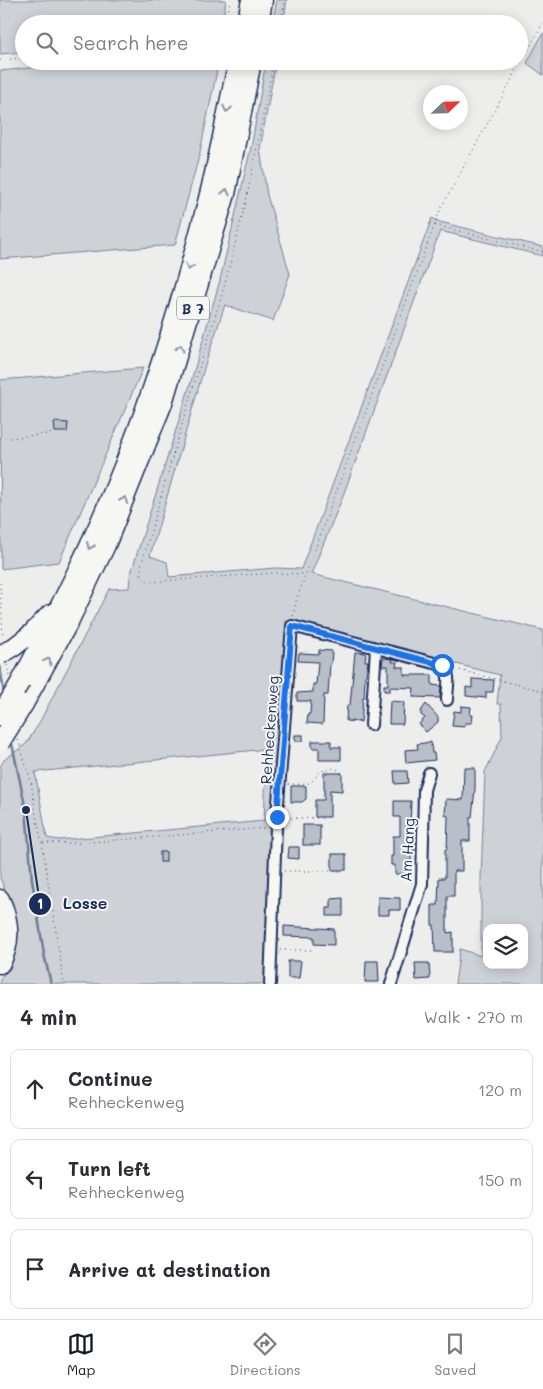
<!DOCTYPE html>
<meta charset="utf-8">
<style>
:root{--surface:#fff;--page:#f7f7f7;--text:#2b2b33;--muted:#7c7c81;--line:#e1e1e2;--accent:#111827}
body{margin:0;font-family:Mali,sans-serif;background:var(--page);color:var(--text)}
.controls{position:absolute;right:15px;bottom:15px;display:grid;overflow:hidden;border-radius:10px;box-shadow:0 2px 12px #0003}
.controls button{width:45px;height:45px;display:grid;place-items:center;padding:0;border:0;border-bottom:1px solid var(--line);background:var(--surface);color:var(--text);font:25px sans-serif}
.compass{position:absolute;left:423px;top:85px;width:45px;height:45px;border-radius:50%;background:var(--surface);box-shadow:0 2px 12px #0003;rotate:67deg}
.stop{position:absolute;width:15px;height:15px;margin:-11px;border:4px solid #1a73e8;border-radius:50%;background:#fff}
.stop.end{background:#1a73e8;border-color:#fff;box-shadow:0 1px 5px #0008}
.list{margin:0;padding:0;list-style:none}
h2{display:flex;justify-content:space-between;align-items:center;height:65px;margin:0;padding:0 20px;font-size:21px}
h2 small{font-size:16px;font-weight:400;color:var(--muted)}
.list li{display:grid;grid-template-columns:32px 1fr auto;gap:15px;align-items:center;box-sizing:border-box;height:80px;margin:0 10px 10px;padding:0 10px;border:1px solid var(--line);border-radius:10px}
.list b{display:block;font-size:19px;white-space:nowrap}
.list p{margin:0;font-size:16px;white-space:nowrap;color:var(--muted)}
.list em{font-size:16px;font-style:normal;color:var(--muted)}
.icon{flex:none;width:28px;height:28px;fill:none;stroke:currentColor;stroke-width:2;stroke-linecap:round;stroke-linejoin:round}
.map{position:relative;flex:none;width:543px;height:984px;overflow:hidden}
.search{position:absolute;background:var(--surface);box-shadow:0 2px 12px #0003;left:15px;right:15px;top:15px;height:55px;display:flex;align-items:center;gap:12px;box-sizing:border-box;padding:0 18px;border-radius:28px;color:var(--muted);font-size:19px}
.sheet{height:335px;background:var(--surface)}
nav{display:flex;justify-content:space-around;align-items:center;box-sizing:border-box;height:70px;border-top:1px solid var(--line);background:var(--surface);font-size:14px;color:var(--muted)}
nav a{display:grid;justify-items:center;gap:2px}
nav .on{color:var(--accent)}
.map>svg:first-child{display:block}
.green{fill:#ced2d7;stroke:#74809a;fill-rule:evenodd}
.lines{fill:none;stroke-linecap:round;stroke-linejoin:round}
.stream{stroke:#6e7a96;stroke-width:2.5}
.building{fill:#b9bfc8;stroke:#1b2f5e}
.street-casing{stroke:#1b2f5e;stroke-width:14}
.highway-casing{stroke:#1b2f5e;stroke-width:21}
.path{stroke:#1b2f5e;stroke-width:1;stroke-dasharray:1 4;stroke-linecap:butt}
.street{stroke:#f6f6f2;stroke-width:10}
.highway{stroke:#f6f6f2;stroke-width:18}
.highway-bridge-casing{stroke:#1b2f5e;stroke-width:21;stroke-linecap:butt}
.highway-bridge{stroke:#f6f6f2;stroke-width:18}
.oneway{stroke:#8892a8}
.route{stroke:#1a73e8;stroke-width:6}
.labels{text-anchor:middle;dominant-baseline:central;stroke-width:4;stroke-linejoin:round;paint-order:stroke}
.shield{fill:#f6f6f2;stroke:#5d6b8a;stroke-width:1}
.shield-label{font-size:14px;font-weight:bold;fill:#1b2f5e}
.street-label{font-size:15px;fill:#1b2f5e;stroke:#f6f6f2}
.leader{fill:none;stroke:#1b2f5e;stroke-width:2}
.callout-dot{fill:#1b2f5e;stroke:#f6f6f2;stroke-width:2}
.mark-label{font-size:15px;text-anchor:middle;font-weight:bold;fill:#fff}
.callout-label{font-size:16px;text-anchor:middle;font-weight:bold;fill:#1b2f5e;stroke:#f6f6f2;stroke-width:4;stroke-linejoin:round;paint-order:stroke}
</style>
<div class="map">
<svg width="543" height="984" viewBox="0 0 543 984">
<rect width="100%" height="100%" fill="#edeeec"/>
<filter id="ink" filterUnits="userSpaceOnUse"><feTurbulence type="fractalNoise" baseFrequency=".02" numOctaves="2"/><feDisplacementMap in="SourceGraphic" scale="10" xChannelSelector="R" yChannelSelector="G"/><feConvolveMatrix kernelMatrix="1 2 1 2 8 2 1 2 1" color-interpolation-filters="sRGB"/></filter>
<g filter="url(#ink)">
<g class="green">
<path d="M 0,0 L 226,0 L 222,24 L 24,24 L 24,52 L 0,54 Z"/>
<path d="M 277,0 L 287,0 L 283,24 L 272,24 Z"/>
<path d="M 543,33 L 543,75 L 527,63 Z"/>
<path d="M 95,61 L 219,61 L 199,156 L 175,245 L 0,259 L 0,71 Z"/>
<path d="M 266,61 L 276,61 L 260,149 L 267,195 L 290,274 L 273,321 L 225,305 L 205,365 L 150,556 L 167,562 L 169,577 L 275,568 L 301,569 L 432,218 L 440,222 L 543,247 L 543,256 L 440,231 L 341,501 L 311,574 L 543,630 L 543,984 L 455,984 L 460,949 L 481,956 L 481,878 L 485,772 L 502,737 L 501,704 L 497,704 L 500,675 L 286,621 L 272,833 L 266,984 L 0,984 L 0,978 L 10,969 L 16,951 L 16,928 L 12,906 L 0,878 L 0,767 L 4,760 L 26,744 L 38,725 L 109,589 L 129,588 L 130,576 L 190,385 L 220,280 L 252,143 ZM 267,749 L 264,821 L 59,840 L 47,838 L 35,772 ZM 487,928 L 524,928 L 524,965 L 487,965 Z"/>
<path d="M 143,368 L 59,562 L 1,569 L 0,380 Z"/>
</g>
<g class="lines">
<g class="stream">
<path d="M 0,666 L 4,694"/>
<path d="M 11,739 L 26,810 L 32,880 L 44,954 L 51,984"/>
</g>
</g>
<g class="building">
<path d="M 54,422 L 68,423 L 67,432 L 55,432 Z"/>
<path d="M 319,650 L 332,651 L 331,664 L 330,664 L 328,695 L 324,695 L 323,724 L 307,723 L 308,714 L 310,714 L 311,701 L 297,701 L 297,693 L 313,692 L 313,684 L 316,684 L 318,662 L 298,661 L 299,653 L 319,654 Z"/>
<path d="M 355,652 L 366,653 L 365,661 L 368,661 L 366,676 L 365,676 L 364,698 L 363,698 L 361,722 L 346,721 L 347,705 L 350,705 Z"/>
<path d="M 383,658 L 393,659 L 392,662 L 397,662 L 396,667 L 404,667 L 404,675 L 432,675 L 432,685 L 441,686 L 440,698 L 413,697 L 414,688 L 390,687 L 390,691 L 384,691 L 384,685 L 388,685 L 388,666 L 382,666 Z"/>
<path d="M 472,679 L 494,680 L 493,692 L 486,692 L 486,698 L 466,696 L 466,687 L 472,688 Z"/>
<path d="M 390,701 L 404,702 L 403,724 L 389,724 Z"/>
<path d="M 426,704 L 438,717 L 438,722 L 426,732 L 419,724 L 425,718 L 421,715 L 421,711 Z"/>
<path d="M 461,706 L 471,707 L 470,715 L 473,715 L 472,723 L 465,723 L 465,727 L 452,726 L 454,711 L 461,712 Z"/>
<rect x="295" y="735" width="8" height="6"/>
<path d="M 312,741 L 331,741 L 331,747 L 341,747 L 341,760 L 319,760 L 319,748 L 312,748 Z"/>
<path d="M 431,742 L 432,753 L 434,753 L 435,760 L 406,763 L 405,750 L 418,749 L 417,744 Z"/>
<path d="M 464,768 L 475,768 L 475,789 L 472,817 L 470,817 L 470,841 L 462,841 L 462,871 L 454,871 L 454,896 L 447,896 L 447,933 L 453,932 L 453,952 L 435,952 L 434,925 L 432,925 L 432,905 L 438,905 L 439,878 L 445,878 L 445,849 L 447,850 L 448,816 L 445,815 L 446,799 L 463,800 Z"/>
<path d="M 394,771 L 407,771 L 408,783 L 395,784 Z"/>
<path d="M 324,773 L 342,773 L 342,791 L 330,790 L 330,817 L 315,817 L 315,800 L 324,800 Z"/>
<path d="M 291,786 L 306,786 L 306,799 L 302,802 L 291,802 Z"/>
<path d="M 394,801 L 411,801 L 410,826 L 416,826 L 416,832 L 414,832 L 414,854 L 411,854 L 411,874 L 395,874 L 395,865 L 391,865 L 391,856 L 393,856 L 393,836 L 400,836 L 400,817 L 394,817 Z"/>
<rect x="303" y="825" width="17" height="20"/>
<path d="M 289,847 L 299,847 L 299,859 L 288,858 Z"/>
<rect x="160" y="852" width="6" height="10"/>
<rect x="332" y="854" width="14" height="16"/>
<path d="M 378,897 L 400,898 L 400,910 L 389,910 L 389,915 L 378,915 Z"/>
<path d="M 343,898 L 343,916 L 327,916 L 327,908 L 331,908 L 331,899 Z"/>
<path d="M 284,926 L 334,929 L 334,945 L 314,944 L 314,937 L 284,936 Z"/>
<path d="M 288,961 L 301,961 L 299,978 L 288,978 Z"/>
<path d="M 366,961 L 378,961 L 379,982 L 365,982 Z"/>
<path d="M 415,963 L 429,963 L 430,979 L 416,980 Z"/>
</g>
<g class="lines">
<g class="street-casing">
<g id="street">
<path d="M 371,725 L 376,648"/>
<path d="M 270,984 L 276,828 L 292,626 L 442,665 C 452,674 447,688 447,700"/>
<path d="M 391,984 L 422,884 L 424,790 L 429,773"/>
</g>
</g>
<g class="highway-casing">
<g id="highway">
<path d="M 246,24 L 251,0"/>
<path d="M 259,24 L 263,0"/>
<path d="M 14,647 L 32,633 L 50,614"/>
<path d="M 21,681 C 59,609 95,538 125,462 C 158,379 184,292 206,206 C 219,158 227,109 238,61"/>
<path d="M 24,704 L 69,622 L 106,545 L 163,403 L 226,194 L 252,61"/>
<path d="M 0,899 C 10,920 12,944 0,964"/>
</g>
</g>
<g class="path">
<path d="M 226,24 L 230,0"/>
<path d="M 281,24 L 285,0"/>
<path d="M 0,60 L 24,58"/>
<path d="M 274,61 L 246,201 L 222,295 L 189,400 L 141,566 L 141,576 L 149,582 L 274,573 L 306,574"/>
<path d="M 435,225 L 543,252"/>
<path d="M 0,439 L 55,433"/>
<path d="M 0,583 L 3,637"/>
<path d="M 293,616 L 296,601 L 440,210 L 543,23"/>
<path d="M 7,665 L 9,676"/>
<path d="M 455,669 L 543,691"/>
<path d="M 18,740 L 31,781 L 36,816 L 42,843 L 64,984"/>
<path d="M 288,784 C 306,784 310,787 320,771 L 329,770 L 333,768 L 339,770 L 343,776"/>
<path d="M 286,818 L 325,818"/>
<path d="M 43,843 L 79,843 L 266,828"/>
<path d="M 284,871 L 340,871"/>
<path d="M 280,950 L 312,950"/>
</g>
<use href="#street" class="street"/>
<use href="#highway" class="highway"/>
<g class="highway-bridge-casing">
<g id="highway-bridge">
<path d="M 0,655 L 14,647"/>
<path d="M 0,716 L 21,681"/>
<path d="M 0,743 L 24,704"/>
</g>
</g>
<use href="#highway-bridge" class="highway-bridge"/>
</g>
<defs><path id="oneway-chevron" d="M-2-3.5L2.5 0L-2 3.5" fill="none" stroke-width="1.6" stroke-linecap="round" stroke-linejoin="round" transform="scale(1.25)"/></defs>
<g class="oneway">
<use href="#oneway-chevron" transform="translate(227 109) rotate(102)"/>
<use href="#oneway-chevron" transform="translate(226 192) rotate(-77)"/>
<use href="#oneway-chevron" transform="translate(189 267) rotate(106)"/>
<use href="#oneway-chevron" transform="translate(180 348) rotate(-73)"/>
<use href="#oneway-chevron" transform="translate(124 500) rotate(-68)"/>
<use href="#oneway-chevron" transform="translate(90 546) rotate(114)"/>
<use href="#oneway-chevron" transform="translate(48 661) rotate(-61)"/>
</g>
</g>
<g class="lines" filter="url(#ink)">
<path class="route" d="M 277,817 L 292,626 L 442,665"/>
</g>
<g class="labels">
<rect class="shield" x="177" y="296.5" width="32" height="23" rx="4"/>
<g class="shield-label">
<text x="193" y="308">B 7</text>
</g>
<g class="street-label">
<text transform="translate(269 730) rotate(-86)">Rehheckenweg</text>
<text transform="translate(407 850) rotate(-87)">Am Hang</text>
</g>
</g>
<path class="leader" d="M26 810L40 904"/>
<g class="callout-dot">
<circle cx="26" cy="810" r="5"/>
<circle cx="40" cy="904" r="12"/>
</g>
<g class="mark-label">
<text x="40" y="909">1</text>
</g>
<g class="callout-label">
<text x="85" y="909">Losse</text>
</g>
</svg>
<div class="controls">
<button><svg class="icon" aria-label="layers" viewBox="0 0 24 24"><path d="M12 4l9 5-9 5-9-5zM3 14l9 5 9-5"/></svg></button>
</div>
<svg class="compass" viewBox="-18 -18 36 36"><path d="M0-13l5 13h-10z" fill="#e53935"/><path d="M0 13l5-13h-10z" fill="#7c7c81"/></svg>
<div class="stop" style="left:442px;top:665px"></div>
<div class="stop end" style="left:277px;top:817px"></div>
<div class="search"><svg class="icon" aria-label="search" viewBox="0 0 24 24"><circle cx="10" cy="10" r="6"/><path d="M15 15l6 6"/></svg>Search here</div>
</div>
<section class="sheet">
<h2>4 min<small>Walk · 270 m</small></h2>
<ul class="list">
<li><svg class="icon" aria-label="ahead" viewBox="0 0 24 24"><path d="M12 20V5M6 11l6-6 6 6"/></svg><div><b>Continue</b><p>Rehheckenweg</p></div><em>120 m</em></li>
<li><svg class="icon" aria-label="left" viewBox="0 0 24 24"><path d="M17 20v-9H6M10 6l-5 5 5 5"/></svg><div><b>Turn left</b><p>Rehheckenweg</p></div><em>150 m</em></li>
<li><svg class="icon" aria-label="arrive" viewBox="0 0 24 24"><path d="M6 21V4h12l-3 4 3 4H6"/></svg><div><b>Arrive at destination</b></div></li>
</ul>
</section>
<nav>
<a class="on"><svg class="icon" aria-label="map" viewBox="0 0 24 24"><path d="M3 6l6-2 6 2 6-2v14l-6 2-6-2-6 2zM9 4v14M15 6v14"/></svg>Map</a>
<a><svg class="icon" aria-label="directions" viewBox="0 0 24 24"><path d="M12 3l9 9-9 9-9-9zM9 14v-3h6M13 9l2 2-2 2"/></svg>Directions</a>
<a><svg class="icon" aria-label="saved" viewBox="0 0 24 24"><path d="M7 4h10v16l-5-4-5 4z"/></svg>Saved</a>
</nav>
